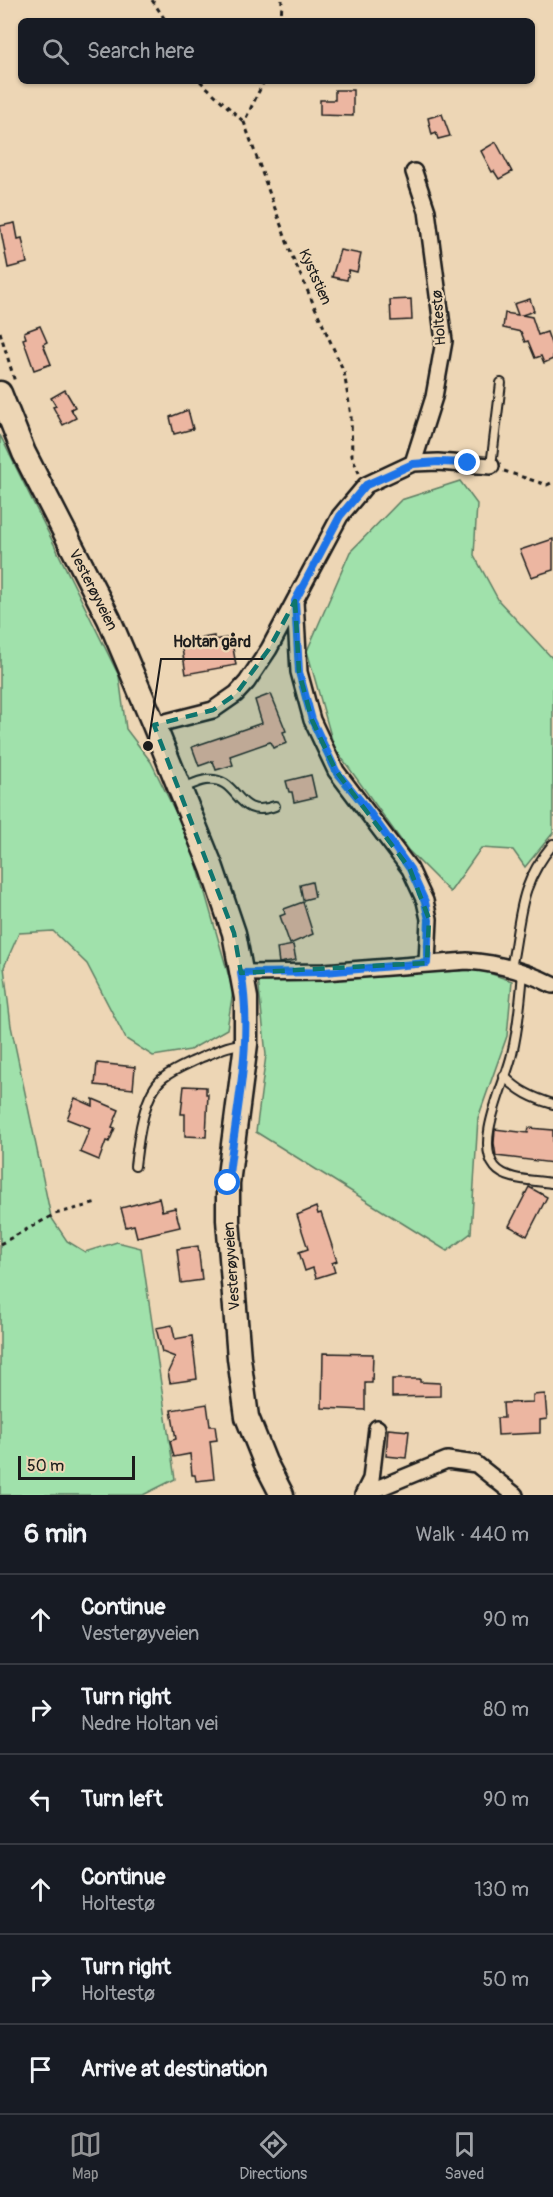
<!DOCTYPE html>
<meta charset="utf-8">
<style>
:root{--surface:#171b24;--page:#242831;--text:#f1f3f6;--muted:#9ea1a6;--line:#363941;--accent:#919294}
body{margin:0;font-family:Pangolin,sans-serif;background:var(--page);color:var(--text)}
.scale{position:absolute;left:18px;bottom:15px;width:117px;box-sizing:border-box;padding-left:6px;border:3px solid #1c1c1c;border-top:0;font-size:16px;line-height:21px;white-space:nowrap;color:#1c1c1c;-webkit-text-stroke:4px #edd6b5;paint-order:stroke}
.stop{position:absolute;width:18px;height:18px;margin:-14px;border:4px solid #1a73e8;border-radius:50%;background:#fff}
.stop.end{background:#1a73e8;border-color:#fff;box-shadow:0 2px 6px #0008}
.list{margin:0;padding:0;list-style:none}
h2{display:flex;justify-content:space-between;align-items:center;height:78px;margin:0;padding:0 24px;font-size:26px}
h2 small{font-size:20px;font-weight:400;color:var(--muted)}
.list li{display:grid;grid-template-columns:39px 1fr auto;gap:18px;align-items:center;box-sizing:border-box;height:90px;padding:0 24px;border-top:2px solid var(--line)}
.list b{display:block;font-size:22px;white-space:nowrap}
.list p{margin:0;font-size:20px;white-space:nowrap;color:var(--muted)}
.list em{font-size:20px;font-style:normal;color:var(--muted)}
.icon{flex:none;width:33px;height:33px;fill:none;stroke:currentColor;stroke-width:2;stroke-linecap:round;stroke-linejoin:round}
.map{position:relative;flex:none;width:553px;height:1495px;overflow:hidden}
.search{position:absolute;background:var(--surface);box-shadow:0 2px 4px #0004;left:18px;right:18px;top:18px;height:66px;display:flex;align-items:center;gap:15px;box-sizing:border-box;padding:0 21px;border-radius:9px;color:var(--muted);font-size:22px}
.sheet{height:618px;background:var(--surface)}
nav{display:flex;justify-content:space-around;align-items:center;box-sizing:border-box;height:84px;border-top:2px solid var(--line);background:var(--surface);font-size:16px;color:var(--muted)}
nav a{display:grid;justify-items:center;gap:3px}
nav .on{color:var(--accent)}
.map>svg:first-child{display:block}
.green{fill:#a0e1ab;stroke:#5e7e64;stroke-width:1.5}
.building{fill:#ecb6a1;stroke:#1c1c1c;stroke-width:1.5}
.lines{fill:none;stroke-linecap:round;stroke-linejoin:round}
.lane-casing{stroke:#1c1c1c;stroke-width:12}
.street-casing{stroke:#1c1c1c;stroke-width:20}
.secondary-casing{stroke:#1c1c1c;stroke-width:27}
.path{stroke:#1c1c1c;stroke-width:3;stroke-dasharray:4.5 4.5;stroke-linecap:butt}
.lane{stroke:#edd6b5;stroke-width:8}
.street{stroke:#edd6b5;stroke-width:15}
.secondary{stroke:#edd6b5;stroke-width:22}
.route{stroke:#1a73e8;stroke-width:8}
.marked{fill:#0f766e;fill-opacity:0.2;stroke:#0f766e;stroke-width:4.5;stroke-dasharray:12 8;stroke-linejoin:round}
.labels{text-anchor:middle;dominant-baseline:central;stroke-width:4.5;stroke-linejoin:round;paint-order:stroke}
.street-label{font-size:15px;fill:#1c1c1c;stroke:#edd6b5}
.leader{fill:none;stroke:#1c1c1c;stroke-width:2}
.callout-dot{fill:#1c1c1c;stroke:#edd6b5;stroke-width:2}
.callout-label{font-size:16px;text-anchor:middle;font-weight:bold;fill:#1c1c1c;stroke:#edd6b5;stroke-width:4.5;stroke-linejoin:round;paint-order:stroke}
</style>
<div class="map">
<svg width="553" height="1495" viewBox="0 0 553 1495">
<rect width="100%" height="100%" fill="#edd6b5"/>
<filter id="ink" filterUnits="userSpaceOnUse"><feTurbulence type="fractalNoise" baseFrequency=".0167" numOctaves="2"/><feDisplacementMap in="SourceGraphic" scale="12" xChannelSelector="R" yChannelSelector="G"/><feConvolveMatrix kernelMatrix="1 2 1 2 8 2 1 2 1" color-interpolation-filters="sRGB"/></filter>
<g filter="url(#ink)">
<g class="green">
<path d="M 0,435 L 119,676 L 126,729 L 151,762 L 191,844 L 233,991 L 227,1029 L 190,1050 L 153,1056 L 126,1039 L 87,964 L 53,931 L 19,933 L 4,967 L 11,1026 L 51,1217 L 67,1241 L 85,1252 L 117,1242 L 141,1248 L 175,1479 L 143,1495 L 0,1495 Z"/>
<path d="M 460,481 L 477,504 L 474,555 L 499,601 L 553,659 L 553,833 L 525,867 L 513,850 L 481,848 L 450,892 L 408,850 L 334,747 L 307,651 L 350,552 L 401,500 Z"/>
<path d="M 480,970 L 512,981 L 507,1036 L 478,1118 L 471,1233 L 447,1251 L 256,1132 L 266,1055 L 258,978 Z"/>
</g>
<g class="building">
<path d="M 335,90 L 353,90 L 353,116 L 320,115 L 320,100 L 335,100 Z"/>
<path d="M 442,114 L 450,136 L 438,139 L 436,133 L 432,135 L 428,118 Z"/>
<path d="M 496,142 L 512,172 L 499,179 L 494,171 L 492,172 L 481,151 Z"/>
<path d="M 15,223 L 18,239 L 22,238 L 27,263 L 8,268 L 0,226 Z"/>
<path d="M 340,250 L 361,254 L 357,272 L 349,270 L 347,280 L 332,277 Z"/>
<path d="M 411,299 L 412,320 L 391,321 L 390,300 Z"/>
<path d="M 530,299 L 534,311 L 522,315 L 532,317 L 538,335 L 547,332 L 553,349 L 553,359 L 544,363 L 541,356 L 535,358 L 528,341 L 525,342 L 521,332 L 503,328 L 505,313 L 518,315 L 514,304 Z"/>
<path d="M 40,326 L 47,342 L 43,344 L 51,364 L 34,370 L 23,339 L 26,338 L 24,332 Z"/>
<path d="M 65,390 L 75,407 L 71,409 L 76,418 L 63,425 L 53,407 L 56,406 L 51,398 Z"/>
<path d="M 188,410 L 193,429 L 174,434 L 170,417 Z"/>
<path d="M 553,539 L 553,570 L 531,577 L 520,550 Z"/>
<path d="M 214,636 L 214,640 L 231,637 L 236,665 L 186,674 L 181,642 Z"/>
<path d="M 271,694 L 286,731 L 283,732 L 287,743 L 273,748 L 270,742 L 230,756 L 233,765 L 216,770 L 213,761 L 199,766 L 192,747 L 262,723 L 255,700 Z"/>
<path d="M 311,775 L 316,797 L 294,802 L 292,792 L 289,792 L 286,781 Z"/>
<path d="M 312,882 L 315,897 L 303,900 L 300,885 Z"/>
<path d="M 303,902 L 313,934 L 290,944 L 280,916 L 285,914 L 284,909 Z"/>
<path d="M 293,945 L 296,960 L 279,963 L 277,948 Z"/>
<path d="M 97,1063 L 135,1067 L 133,1089 L 95,1085 Z"/>
<path d="M 184,1086 L 206,1087 L 206,1094 L 208,1094 L 206,1137 L 185,1136 L 185,1114 L 181,1114 Z"/>
<path d="M 75,1098 L 93,1106 L 93,1099 L 119,1110 L 112,1127 L 115,1128 L 109,1142 L 106,1141 L 99,1160 L 80,1152 L 90,1128 L 67,1119 Z"/>
<path d="M 529,1128 L 553,1130 L 553,1163 L 496,1156 L 494,1143 L 495,1129 L 528,1133 Z"/>
<path d="M 529,1187 L 547,1197 L 527,1236 L 509,1226 Z"/>
<path d="M 159,1198 L 162,1211 L 175,1208 L 180,1227 L 137,1237 L 134,1225 L 126,1227 L 121,1208 Z"/>
<path d="M 316,1207 L 318,1214 L 321,1213 L 337,1261 L 332,1263 L 335,1272 L 316,1278 L 313,1268 L 305,1271 L 299,1252 L 308,1249 L 297,1215 Z"/>
<path d="M 198,1246 L 202,1280 L 181,1283 L 177,1249 Z"/>
<path d="M 172,1325 L 175,1339 L 192,1336 L 197,1379 L 170,1383 L 168,1372 L 175,1357 L 162,1352 L 156,1328 Z"/>
<path d="M 323,1353 L 373,1354 L 372,1383 L 365,1383 L 365,1410 L 322,1408 Z"/>
<path d="M 392,1379 L 420,1379 L 420,1382 L 440,1383 L 440,1396 L 392,1397 Z"/>
<path d="M 545,1394 L 547,1419 L 540,1420 L 540,1433 L 498,1435 L 497,1418 L 504,1418 L 503,1403 L 533,1402 L 533,1395 Z"/>
<path d="M 207,1404 L 210,1426 L 215,1426 L 217,1440 L 210,1441 L 214,1479 L 196,1481 L 195,1475 L 192,1475 L 190,1454 L 174,1457 L 170,1441 L 176,1439 L 171,1410 Z"/>
<path d="M 388,1429 L 409,1431 L 406,1458 L 386,1456 Z"/>
</g>
<g class="lines">
<g class="lane-casing">
<g id="lane">
<path d="M 491,466 L 501,383"/>
<path d="M 183,788 C 191,785 198,781 206,780 C 241,776 234,821 275,806"/>
<path d="M 511,968 C 522,916 517,888 553,844"/>
<path d="M 523,972 C 521,997 518,1029 512,1054 C 506,1082 474,1142 495,1167 C 506,1181 535,1180 551,1183"/>
<path d="M 504,1076 C 518,1091 533,1098 553,1104"/>
<path d="M 135,1166 C 138,1142 143,1094 163,1078 C 174,1069 188,1064 200,1058 C 215,1052 229,1044 245,1044"/>
</g>
</g>
<g class="street-casing">
<g id="street">
<path d="M 413,463 L 434,397 L 444,341 L 427,211 L 414,172"/>
<path d="M 295,601 L 299,672 L 312,720 L 336,771 L 410,869 L 425,901 L 429,919 L 427,963"/>
<path d="M 154,725 L 213,710 L 236,694 L 247,682 L 269,649 L 340,516 L 366,485 L 413,463 L 438,462 L 491,466"/>
<path d="M 241,973 L 324,972 L 467,961 C 497,963 525,971 553,985"/>
<path d="M 364,1494 L 447,1460 L 476,1464 L 515,1495"/>
<path d="M 363,1495 L 371,1479 L 377,1428"/>
</g>
</g>
<g class="secondary-casing">
<path id="secondary" d="M 0,393 L 24,453 L 109,619 L 154,725 L 212,868 L 234,933 L 246,998 L 246,1044 L 228,1183 L 228,1220 L 239,1358 L 247,1417 L 265,1462 L 282,1495"/>
</g>
<g class="path">
<path d="M 152,0 L 166,21"/>
<path d="M 281,21 L 282,0"/>
<path d="M 200,81 L 244,122"/>
<path d="M 264,81 L 244,122 L 292,256 L 344,372 L 351,416 L 352,456 L 359,473"/>
<path d="M 0,332 L 15,382"/>
<path d="M 504,471 L 547,485 L 553,482"/>
<path d="M 0,1244 L 55,1214 L 97,1203"/>
</g>
<use href="#lane" class="lane"/>
<use href="#street" class="street"/>
<use href="#secondary" class="secondary"/>
</g>
</g>
<g class="lines" filter="url(#ink)">
<path class="route" d="M 228,1183 C 235,1113 254,1043 241,973 L 324,972 L 427,963 L 429,920 L 425,902 L 410,869 L 368,810 L 336,771 L 312,720 L 299,672 L 295,601 L 340,516 L 366,485 L 413,464 L 438,462 L 468,463"/>
</g>
<path class="marked" d="M 295,601 L 299,672 L 312,720 L 336,771 L 410,869 L 429,919 L 427,963 L 241,973 L 234,933 L 154,725 L 213,710 L 236,694 L 269,649 Z"/>
<g class="labels">
<g class="street-label">
<text transform="translate(315 277) rotate(66)">Kyststien</text>
<text transform="translate(439 318) rotate(-94)">Holtestø</text>
<text transform="translate(93 590) rotate(63)">Vesterøyveien</text>
<text transform="translate(232 1266) rotate(-94)">Vesterøyveien</text>
</g>
</g>
<path class="leader" d="M148 746L161 659H263"/>
<circle class="callout-dot" cx="148" cy="746" r="6"/>
<g class="callout-label">
<text x="212" y="647">Holtan gård</text>
</g>
</svg>
<div class="scale">50 m</div>
<div class="stop" style="left:228px;top:1183px"></div>
<div class="stop end" style="left:468px;top:463px"></div>
<div class="search"><svg class="icon" aria-label="search" viewBox="0 0 24 24"><circle cx="10" cy="10" r="6"/><path d="M15 15l6 6"/></svg>Search here</div>
</div>
<section class="sheet">
<h2>6 min<small>Walk · 440 m</small></h2>
<ul class="list">
<li><svg class="icon" aria-label="ahead" viewBox="0 0 24 24"><path d="M12 20V5M6 11l6-6 6 6"/></svg><div><b>Continue</b><p>Vesterøyveien</p></div><em>90 m</em></li>
<li><svg class="icon" aria-label="right" viewBox="0 0 24 24"><path d="M7 20v-9h11M14 6l5 5-5 5"/></svg><div><b>Turn right</b><p>Nedre Holtan vei</p></div><em>80 m</em></li>
<li><svg class="icon" aria-label="left" viewBox="0 0 24 24"><path d="M17 20v-9H6M10 6l-5 5 5 5"/></svg><div><b>Turn left</b></div><em>90 m</em></li>
<li><svg class="icon" aria-label="ahead" viewBox="0 0 24 24"><path d="M12 20V5M6 11l6-6 6 6"/></svg><div><b>Continue</b><p>Holtestø</p></div><em>130 m</em></li>
<li><svg class="icon" aria-label="right" viewBox="0 0 24 24"><path d="M7 20v-9h11M14 6l5 5-5 5"/></svg><div><b>Turn right</b><p>Holtestø</p></div><em>50 m</em></li>
<li><svg class="icon" aria-label="arrive" viewBox="0 0 24 24"><path d="M6 21V4h12l-3 4 3 4H6"/></svg><div><b>Arrive at destination</b></div></li>
</ul>
</section>
<nav>
<a class="on"><svg class="icon" aria-label="map" viewBox="0 0 24 24"><path d="M3 6l6-2 6 2 6-2v14l-6 2-6-2-6 2zM9 4v14M15 6v14"/></svg>Map</a>
<a><svg class="icon" aria-label="directions" viewBox="0 0 24 24"><path d="M12 3l9 9-9 9-9-9zM9 14v-3h6M13 9l2 2-2 2"/></svg>Directions</a>
<a><svg class="icon" aria-label="saved" viewBox="0 0 24 24"><path d="M7 4h10v16l-5-4-5 4z"/></svg>Saved</a>
</nav>
